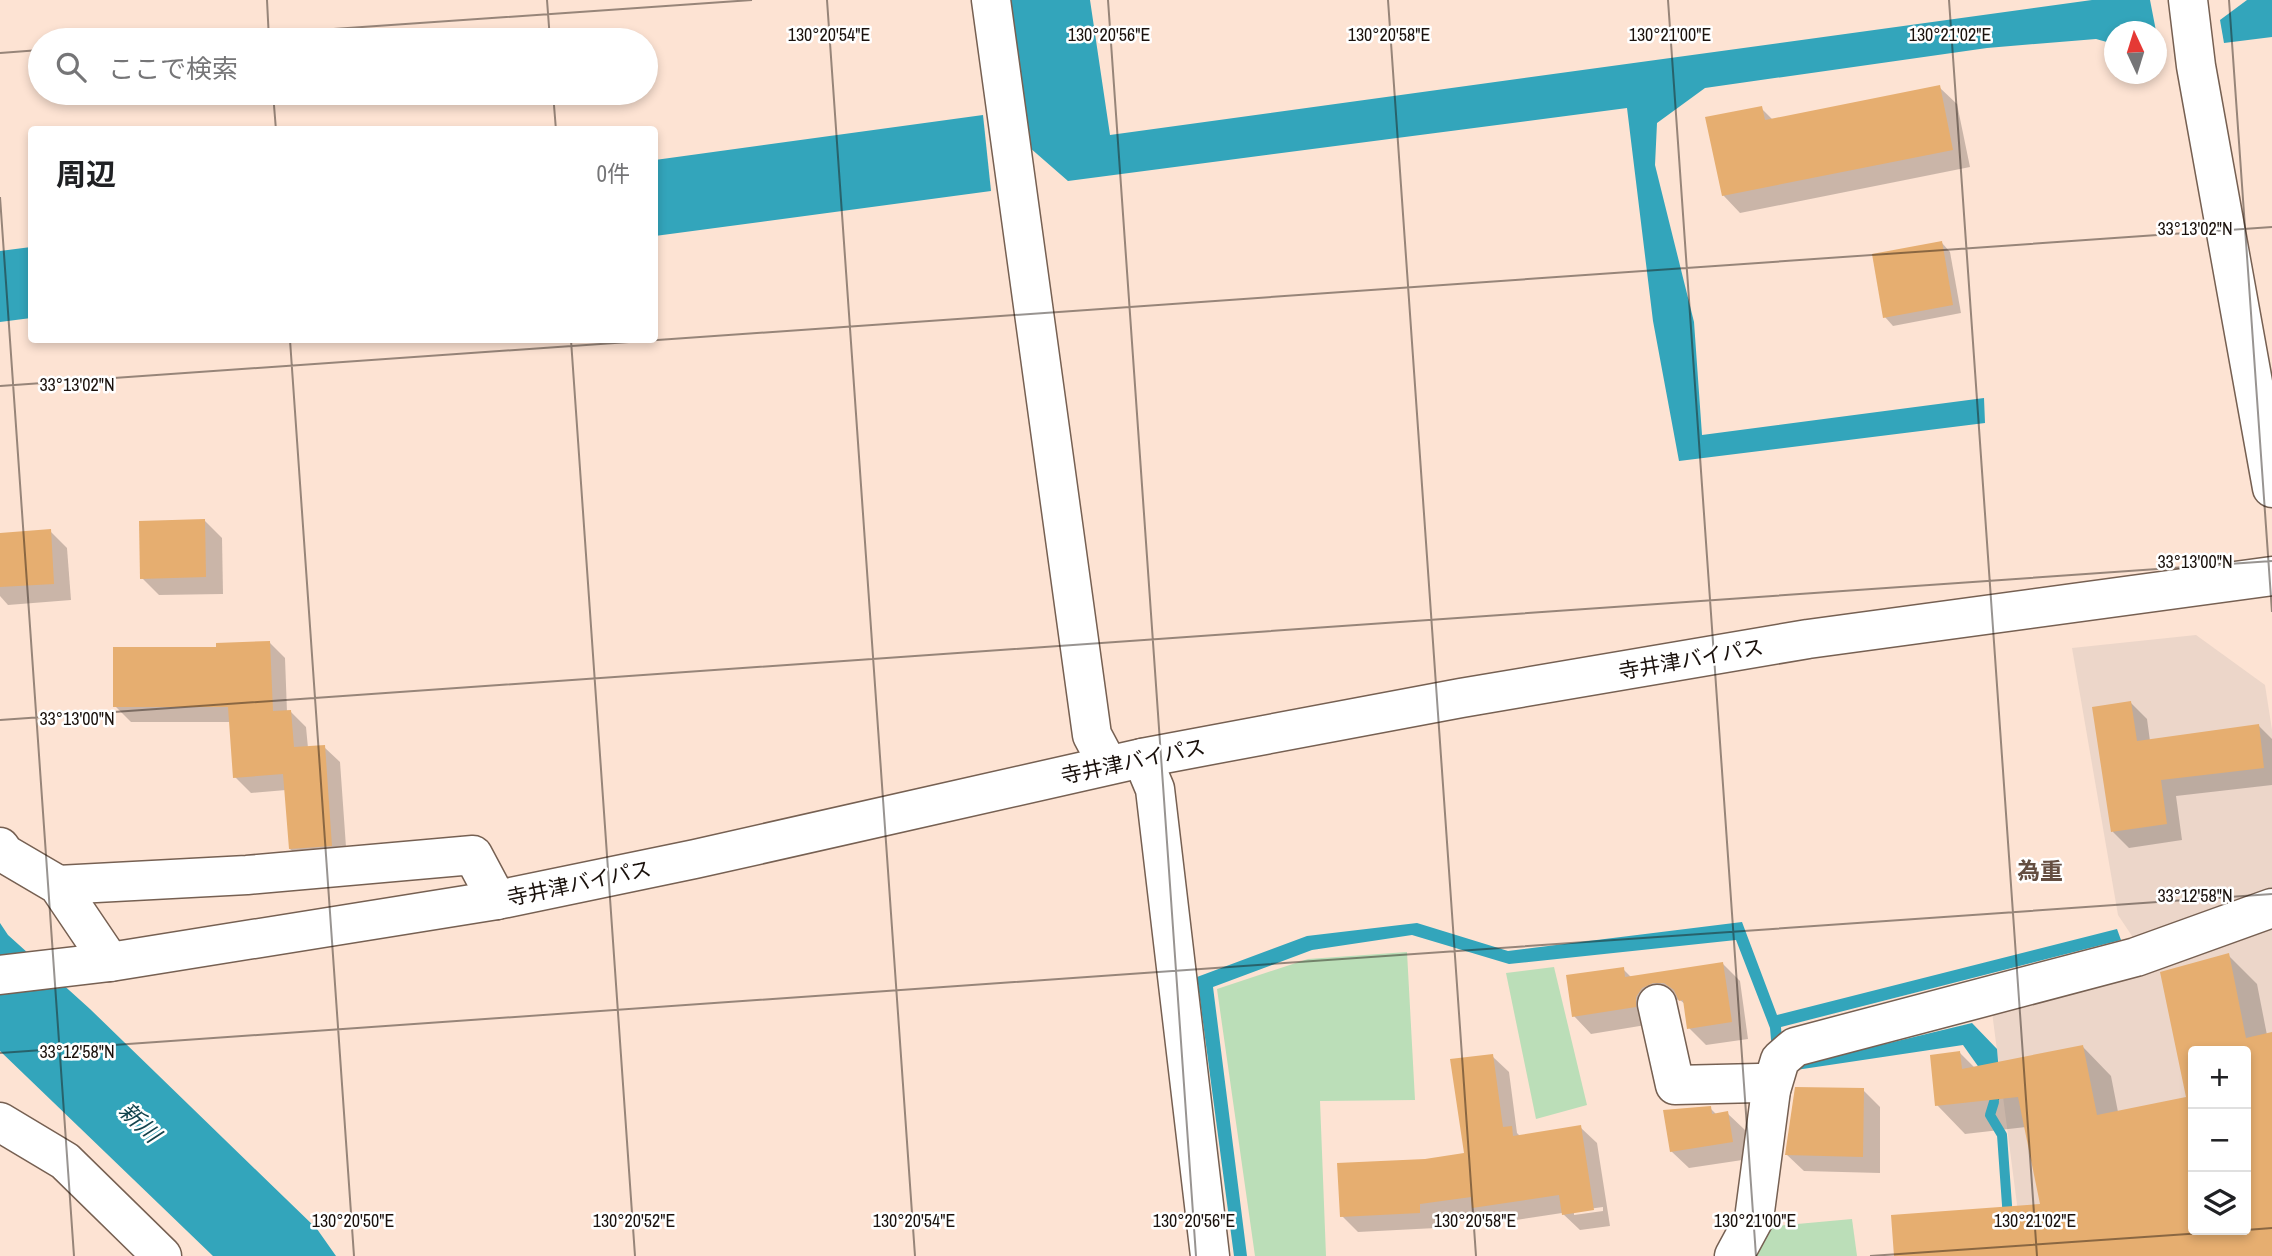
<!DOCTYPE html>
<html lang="ja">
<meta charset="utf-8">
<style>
:root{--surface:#fff;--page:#f2f2f2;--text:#202124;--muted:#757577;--line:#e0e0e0}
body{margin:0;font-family:"Archivo Narrow","Noto Sans JP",sans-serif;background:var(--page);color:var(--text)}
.controls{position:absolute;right:21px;bottom:21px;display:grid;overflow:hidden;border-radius:7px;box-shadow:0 4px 10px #0003}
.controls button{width:63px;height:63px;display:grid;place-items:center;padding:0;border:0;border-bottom:2px solid var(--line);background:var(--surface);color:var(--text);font:35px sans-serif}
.compass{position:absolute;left:2104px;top:21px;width:63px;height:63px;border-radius:50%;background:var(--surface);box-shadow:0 4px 10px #0003;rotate:356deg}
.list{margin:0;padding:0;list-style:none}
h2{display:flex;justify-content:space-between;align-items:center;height:91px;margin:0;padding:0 28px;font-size:30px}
h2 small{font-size:23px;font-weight:400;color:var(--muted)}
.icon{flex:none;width:38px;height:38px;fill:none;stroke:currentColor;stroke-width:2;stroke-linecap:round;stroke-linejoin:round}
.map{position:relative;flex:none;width:2272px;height:1256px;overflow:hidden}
.search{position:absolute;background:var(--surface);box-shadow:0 4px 10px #0003;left:28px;top:28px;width:630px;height:77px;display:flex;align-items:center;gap:18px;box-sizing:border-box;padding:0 24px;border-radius:38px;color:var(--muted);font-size:26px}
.panel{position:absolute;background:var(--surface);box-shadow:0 4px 10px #0003;left:28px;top:126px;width:630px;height:217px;border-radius:7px}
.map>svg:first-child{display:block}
.industrial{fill:#ecd6c9;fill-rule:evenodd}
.green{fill:#bbdeb8}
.water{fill:#33a5bb}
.shadow{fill:#0003;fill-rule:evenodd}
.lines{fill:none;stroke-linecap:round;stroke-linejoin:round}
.stream{stroke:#33a5bb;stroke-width:10}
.building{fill:#e6ae70;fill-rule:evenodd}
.minor-casing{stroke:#766052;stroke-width:41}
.highway-casing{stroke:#766052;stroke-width:41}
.minor{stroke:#fff;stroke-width:38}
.highway{stroke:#fff;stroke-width:38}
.ticks{fill:none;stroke:#1a110c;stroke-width:2;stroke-opacity:0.45}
.labels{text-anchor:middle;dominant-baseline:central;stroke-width:5;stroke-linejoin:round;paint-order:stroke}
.street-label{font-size:21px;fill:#1a110c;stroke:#fff}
.neighbourhood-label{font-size:23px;font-weight:bold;fill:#644e41;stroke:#fff}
.water-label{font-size:23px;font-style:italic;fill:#12434d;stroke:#fff}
.ticks-label{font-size:18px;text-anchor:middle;fill:#1a110c;stroke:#fff;stroke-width:5;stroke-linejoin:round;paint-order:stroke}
</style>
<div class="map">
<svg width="2272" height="1256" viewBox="0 0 2272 1256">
<rect width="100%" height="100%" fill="#fde3d3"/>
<g class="industrial">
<path d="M 2196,635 L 2265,685 L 2272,730 L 2272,889 L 2134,939 L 2118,915 L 2072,648 Z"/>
<path d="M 2272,920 L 2272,1256 L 2018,1212 L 1992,1012 ZM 2193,1051 L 2246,1051 L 2246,1230 L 2193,1230 Z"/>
</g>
<g class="green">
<path d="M 1407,952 L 1415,1100 L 1320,1101 L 1326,1256 L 1255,1256 L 1217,989 L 1308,959 Z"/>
<path d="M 1554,967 L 1587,1105 L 1536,1119 L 1506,973 Z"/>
<path d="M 1852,1219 L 1857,1256 L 1750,1256 L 1764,1227 Z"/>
</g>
<g class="water">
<path d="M 1010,0 L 1090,0 L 1110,135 L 2092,0 L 2150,0 L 2156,31 L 2114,32 L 2114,44 L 2096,39 L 1987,48 L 1705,88 L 1657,123 L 1655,165 L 1694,322 L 1702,435 L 1984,398 L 1985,423 L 1679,461 L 1653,321 L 1627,108 L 1068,181 L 1029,147 Z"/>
<path d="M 2247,0 L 2272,0 L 2272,37 L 2224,43 L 2220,20 Z"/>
<path d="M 983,115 L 991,191 L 655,236 L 655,160 Z"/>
<path d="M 31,247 L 31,318 L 0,322 L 0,251 Z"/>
<path d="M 1742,922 L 1777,1015 L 2117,929 L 2121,940 L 1781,1027 L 1782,1042 L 1772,1051 L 1770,1028 L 1736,940 L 1509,964 L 1412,935 L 1312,950 L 1213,987 L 1247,1256 L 1234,1256 L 1197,977 L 1307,936 L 1417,923 L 1508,951 Z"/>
<path d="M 0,923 L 8,935 L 90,1009 L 317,1229 L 336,1256 L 213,1256 L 0,1051 Z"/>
<path d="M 1972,1023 L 1997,1049 L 2001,1096 L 1990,1115 L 1992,1086 L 1963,1045 L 1796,1070 L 1806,1063 Z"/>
</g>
<g class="shadow">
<path d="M 1939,87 L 1957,104 L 1970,167 L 1740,213 L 1723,195 L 1761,108 L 1773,120 Z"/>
<path d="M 1942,243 L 1950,252 L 1961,313 L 1893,326 L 1885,317 Z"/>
<path d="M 205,521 L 222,538 L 223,594 L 159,595 L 142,578 Z"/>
<path d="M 50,531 L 67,548 L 71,600 L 8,605 L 0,596 L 0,535 Z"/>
<path d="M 269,642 L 285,658 L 287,712 L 291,712 L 306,727 L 308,748 L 324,747 L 340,762 L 347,861 L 306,864 L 290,849 L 286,790 L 251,793 L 235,777 L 231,722 L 131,722 L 115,706 L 218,649 Z"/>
<path d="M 2131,703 L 2147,719 L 2150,741 L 2258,725 L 2272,739 L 2272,785 L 2176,796 L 2182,840 L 2129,848 L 2113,832 Z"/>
<path d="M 2228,955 L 2257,984 L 2267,1035 L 2272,1034 L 2272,1256 L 1896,1256 L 2042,1205 L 2026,1127 L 1965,1134 L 1937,1105 L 1960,1053 L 1975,1068 L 2083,1047 L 2111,1076 L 2118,1112 L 2188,1099 L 2162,973 ZM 2193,1051 L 2246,1051 L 2246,1230 L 2193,1230 Z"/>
<path d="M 1723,964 L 1740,981 L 1748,1039 L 1706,1045 L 1689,1028 L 1686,1005 L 1680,1000 L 1671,999 L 1652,1024 L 1591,1034 L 1574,1016 L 1623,969 L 1632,978 Z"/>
<path d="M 1492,1056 L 1509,1072 L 1517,1133 L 1520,1136 L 1580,1127 L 1597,1143 L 1610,1226 L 1580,1230 L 1562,1213 L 1490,1224 L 1480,1213 L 1435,1220 L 1436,1228 L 1358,1232 L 1342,1216 L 1425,1160 L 1466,1154 ZM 1603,1207 L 1603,1211 L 1574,1215 L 1574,1211 Z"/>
<path d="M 1863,1090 L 1880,1107 L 1880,1173 L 1804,1171 L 1786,1154 Z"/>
<path d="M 1710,1108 L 1717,1115 L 1727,1113 L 1745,1130 L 1749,1159 L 1689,1168 L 1671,1151 Z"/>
</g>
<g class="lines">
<path class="stream" d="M 1994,1102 L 1990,1115 L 2002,1135 L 2008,1219"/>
</g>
<g class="building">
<path d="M 1940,85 L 1953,150 L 1722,196 L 1705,117 L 1762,106 L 1765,120 Z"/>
<path d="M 1942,241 L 1953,305 L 1883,318 L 1872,254 Z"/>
<path d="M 205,519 L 206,577 L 140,579 L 139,521 Z"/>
<path d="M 51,529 L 54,584 L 0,587 L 0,533 Z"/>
<path d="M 270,641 L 273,711 L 291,710 L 294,747 L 325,745 L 332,846 L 289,849 L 283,774 L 233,778 L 228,707 L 113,707 L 113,647 L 216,647 L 216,643 Z"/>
<path d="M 2131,701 L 2137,741 L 2259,724 L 2264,768 L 2161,780 L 2167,824 L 2111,832 L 2092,707 Z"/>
<path d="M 2229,953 L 2246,1038 L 2272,1032 L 2272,1256 L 1894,1256 L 1891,1215 L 2040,1204 L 2018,1097 L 1935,1106 L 1930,1055 L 1960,1051 L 1962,1069 L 2083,1045 L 2097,1115 L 2186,1097 L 2160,972 ZM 2193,1051 L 2246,1051 L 2246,1230 L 2193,1230 Z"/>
<path d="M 1723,962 L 1732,1022 L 1687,1029 L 1683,1000 L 1679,1001 L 1674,990 L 1664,983 L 1653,983 L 1642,988 L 1636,997 L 1636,1007 L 1572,1017 L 1566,975 L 1624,967 L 1625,977 Z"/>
<path d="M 1493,1054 L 1503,1127 L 1512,1126 L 1513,1136 L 1581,1125 L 1594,1210 L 1562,1215 L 1559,1195 L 1472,1208 L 1471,1197 L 1420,1204 L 1420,1213 L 1340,1217 L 1337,1163 L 1425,1159 L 1464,1153 L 1450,1059 Z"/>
<path d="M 1795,1087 L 1864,1088 L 1863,1157 L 1785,1155 Z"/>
<path d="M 1711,1106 L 1712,1114 L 1728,1111 L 1733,1142 L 1670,1152 L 1663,1110 Z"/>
</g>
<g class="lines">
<g class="minor-casing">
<g id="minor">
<path d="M 991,0 L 1092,735 L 1108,765"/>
<path d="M 2188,0 L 2196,66 L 2272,488"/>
<path d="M 1142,758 L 1155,789 L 1210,1256"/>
<path d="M 0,847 L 5,854 L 58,885 L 110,962"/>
<path d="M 58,885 L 247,875 L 473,855 L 497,900"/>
<path d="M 1657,1004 L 1675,1085 L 1759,1083 L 1771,1090"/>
<path d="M 0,1122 L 65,1161 L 162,1256"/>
<path d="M 1734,1256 L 1754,1219 L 1771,1090 L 1780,1060 L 1795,1047 L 2136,957 L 2272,908"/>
</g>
</g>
<g class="highway-casing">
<path id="highway" d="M 0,975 L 110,962 L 497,900 L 695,859 L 1142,758 L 1461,698 L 1808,639 L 2272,576"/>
</g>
<use href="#minor" class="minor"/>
<use href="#highway" class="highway"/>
</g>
<path class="ticks" d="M 267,0 L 269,40M 547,0 L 550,40M 827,0 L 915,1256M 1108,0 L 1196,1256M 1388,0 L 1476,1256M 1668,0 L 1756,1256M 1949,0 L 2037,1256M 2229,0 L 2272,612M 176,40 L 752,0M 0,53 L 40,50M 273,93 L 276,130M 553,93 L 556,130M 0,197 L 74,1256M 290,340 L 354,1256M 571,340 L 635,1256M 0,386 L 2272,227M 0,720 L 2272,561M 0,1053 L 2272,894M 2246,1230 L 2272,1228M 1870,1256 L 2246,1230"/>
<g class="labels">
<g class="street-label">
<text transform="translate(1691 659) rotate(-10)">寺井津バイパス</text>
<text transform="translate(1133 761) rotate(-12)">寺井津バイパス</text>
<text transform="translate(579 883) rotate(-12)">寺井津バイパス</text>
</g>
<g class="neighbourhood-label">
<text x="2040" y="870">為重</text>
</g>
<g class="water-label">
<text transform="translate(140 1122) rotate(43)">新川</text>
</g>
</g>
<g class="ticks-label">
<text x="829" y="41">130°20'54"E</text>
<text x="1109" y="41">130°20'56"E</text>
<text x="1389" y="41">130°20'58"E</text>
<text x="1670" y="41">130°21'00"E</text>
<text x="1950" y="41">130°21'02"E</text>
<text x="2195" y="235">33°13'02"N</text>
<text x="77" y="391">33°13'02"N</text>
<text x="2195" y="568">33°13'00"N</text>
<text x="77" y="725">33°13'00"N</text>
<text x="2195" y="902">33°12'58"N</text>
<text x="77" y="1058">33°12'58"N</text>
<text x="353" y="1227">130°20'50"E</text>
<text x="634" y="1227">130°20'52"E</text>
<text x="914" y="1227">130°20'54"E</text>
<text x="1194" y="1227">130°20'56"E</text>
<text x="1475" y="1227">130°20'58"E</text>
<text x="1755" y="1227">130°21'00"E</text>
<text x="2035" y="1227">130°21'02"E</text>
</g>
</svg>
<div class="controls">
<button>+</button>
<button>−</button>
<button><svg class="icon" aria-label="layers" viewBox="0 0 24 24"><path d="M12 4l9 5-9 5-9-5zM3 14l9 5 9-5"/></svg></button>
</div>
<svg class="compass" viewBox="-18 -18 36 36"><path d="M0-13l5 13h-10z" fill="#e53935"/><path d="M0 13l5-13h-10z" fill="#757577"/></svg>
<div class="search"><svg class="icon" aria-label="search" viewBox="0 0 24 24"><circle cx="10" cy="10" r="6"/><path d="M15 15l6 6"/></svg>ここで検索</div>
<section class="panel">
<h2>周辺<small>0件</small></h2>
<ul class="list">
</ul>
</section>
</div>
